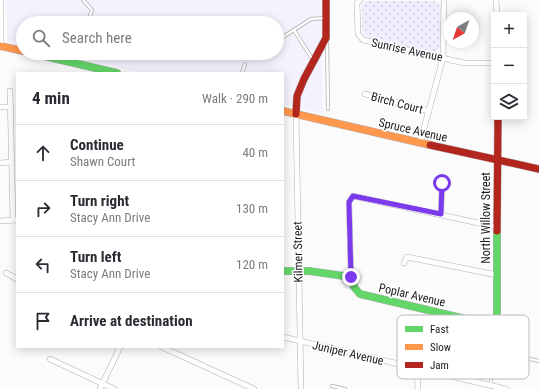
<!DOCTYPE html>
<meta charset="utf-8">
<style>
:root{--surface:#fff;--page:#f7f7f7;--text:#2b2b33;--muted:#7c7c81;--line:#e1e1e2}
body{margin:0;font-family:"Roboto Condensed",sans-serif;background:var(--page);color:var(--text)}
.controls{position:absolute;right:12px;top:12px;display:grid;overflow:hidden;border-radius:0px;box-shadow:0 2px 10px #0003}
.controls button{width:36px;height:36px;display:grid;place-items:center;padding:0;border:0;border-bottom:1px solid var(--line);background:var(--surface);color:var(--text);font:20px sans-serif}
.compass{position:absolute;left:443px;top:12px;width:36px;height:36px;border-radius:50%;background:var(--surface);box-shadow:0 2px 10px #0003;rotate:220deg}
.stop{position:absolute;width:12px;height:12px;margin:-9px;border:3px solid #7c3aed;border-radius:50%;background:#fff}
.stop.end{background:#7c3aed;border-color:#fff;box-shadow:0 1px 4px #0008}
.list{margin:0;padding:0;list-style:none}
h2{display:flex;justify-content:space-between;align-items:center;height:52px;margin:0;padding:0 16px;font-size:17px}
h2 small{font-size:13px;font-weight:400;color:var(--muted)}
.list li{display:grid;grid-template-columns:26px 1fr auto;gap:12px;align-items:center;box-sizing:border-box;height:56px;padding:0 16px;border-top:1px solid var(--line)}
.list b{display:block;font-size:15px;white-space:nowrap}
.list p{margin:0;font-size:13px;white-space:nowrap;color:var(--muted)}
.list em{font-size:13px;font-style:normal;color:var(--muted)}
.icon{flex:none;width:22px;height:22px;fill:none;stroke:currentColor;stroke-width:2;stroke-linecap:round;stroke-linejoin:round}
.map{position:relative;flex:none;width:539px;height:389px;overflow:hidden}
.search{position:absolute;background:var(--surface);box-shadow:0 2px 10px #0003;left:16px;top:16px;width:268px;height:44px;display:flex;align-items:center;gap:10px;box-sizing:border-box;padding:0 14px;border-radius:22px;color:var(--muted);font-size:15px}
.panel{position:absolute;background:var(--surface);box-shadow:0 2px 10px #0003;left:16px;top:72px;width:268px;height:276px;border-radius:0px}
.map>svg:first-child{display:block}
.built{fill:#f5f2fd}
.park{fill:url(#park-dots)}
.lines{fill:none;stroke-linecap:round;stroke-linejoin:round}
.lane-casing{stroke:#b0afb2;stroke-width:4}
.street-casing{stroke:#b0afb2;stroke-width:6}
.fast-casing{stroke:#b0afb2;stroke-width:8}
.slow-casing{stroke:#b0afb2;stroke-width:8}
.jam-casing{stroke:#b0afb2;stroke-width:8}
.lane{stroke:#fefeff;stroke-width:2.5}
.street{stroke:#fefeff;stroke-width:5}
.fast{stroke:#63d668;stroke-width:7}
.slow{stroke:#ff974d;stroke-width:7}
.jam{stroke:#b3261e;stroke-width:7}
.route{stroke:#7c3aed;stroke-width:5}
.labels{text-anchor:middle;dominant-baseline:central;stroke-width:3;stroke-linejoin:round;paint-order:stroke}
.street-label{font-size:12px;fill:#1c1b21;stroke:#fff}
.key{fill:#fff;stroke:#bbbbbc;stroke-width:1}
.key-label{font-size:11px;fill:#1c1b21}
</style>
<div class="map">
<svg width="539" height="389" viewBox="0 0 539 389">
<defs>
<pattern id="park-dots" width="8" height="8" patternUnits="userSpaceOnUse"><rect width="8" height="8" fill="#f1ecfe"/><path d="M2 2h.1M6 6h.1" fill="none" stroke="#cecad9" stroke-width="1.8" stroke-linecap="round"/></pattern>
</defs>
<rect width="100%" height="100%" fill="#fbfbfc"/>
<path class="built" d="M 6,0 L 321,0 L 323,114 L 283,105 L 283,73 L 143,73 L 56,53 L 277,53 L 277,23 L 23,23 L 23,45 L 7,42 Z"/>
<path class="park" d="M 365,1 L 436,1 L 442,6 L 440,47 L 435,53 L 368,38 L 362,32 L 362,4 Z"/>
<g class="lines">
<g class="lane-casing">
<g id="lane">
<path d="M 83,0 L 92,10 L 88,23"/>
<path d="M 294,30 L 311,57 L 315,59"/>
<path d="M 283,37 L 311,19 L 326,18"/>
<path d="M 327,41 L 328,109"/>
<path d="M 79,64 L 80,53"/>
<path d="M 242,73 L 245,64"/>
<path d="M 491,385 L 491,350 L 539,361"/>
<path d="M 332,386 L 345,389"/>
</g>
</g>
<g class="street-casing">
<g id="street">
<path d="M 1,0 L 1,46"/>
<path d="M 360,0 L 357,3 L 358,34 L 363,40 L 464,63 L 494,63"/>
<path d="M 496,0 L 497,15"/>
<path d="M 10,91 L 13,220"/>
<path d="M 365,94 L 429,111"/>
<path d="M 0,107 L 11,107"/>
<path d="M 296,114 L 301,389"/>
<path d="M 420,143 L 443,58 L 444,0"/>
<path d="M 0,163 L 12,162"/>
<path d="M 441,214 L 442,183"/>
<path d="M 0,221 L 17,220"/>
<path d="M 404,263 L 407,257 L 497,275"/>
<path d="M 6,273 L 17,279"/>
<path d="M 351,277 L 349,202 L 353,196 L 497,227"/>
<path d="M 416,334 L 418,389"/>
<path d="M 283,337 L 506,389"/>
<path d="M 162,347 L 254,389"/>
<path d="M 50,359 L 114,389"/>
<path d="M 100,389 L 120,347"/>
</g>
</g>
<g class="fast-casing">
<g id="fast">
<path d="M 31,53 L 117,73"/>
<path d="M 283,271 L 309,271 L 351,277 L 354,287 L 360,294 L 487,324 L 497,320 L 497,231"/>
</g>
</g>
<g class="slow-casing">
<g id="slow">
<path d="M 0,46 L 23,51"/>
<path d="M 283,111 L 430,145"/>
</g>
</g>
<g class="jam-casing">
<g id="jam">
<path d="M 296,114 L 297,96 L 304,79 L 326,38 L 326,0"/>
<path d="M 430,145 L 539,169"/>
<path d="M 497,231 L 498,117"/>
</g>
</g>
<use href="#lane" class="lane"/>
<use href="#street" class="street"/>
<use href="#fast" class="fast"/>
<use href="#slow" class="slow"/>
<use href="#jam" class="jam"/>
</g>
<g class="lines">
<path class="route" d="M 351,277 L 349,202 L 353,196 L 441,214 L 442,183"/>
</g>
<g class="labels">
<g class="street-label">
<text transform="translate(407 50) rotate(12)">Sunrise Avenue</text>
<text transform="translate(397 103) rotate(15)">Birch Court</text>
<text transform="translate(413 130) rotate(13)">Spruce Avenue</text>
<text transform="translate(486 218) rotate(-90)">North Willow Street</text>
<text transform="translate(298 252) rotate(-91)">Kilmer Street</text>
<text transform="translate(412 295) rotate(13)">Poplar Avenue</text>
<text transform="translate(348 353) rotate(13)">Juniper Avenue</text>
</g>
</g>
<rect x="397" y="315" width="132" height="64" rx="6" class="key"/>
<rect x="405" y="326" width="18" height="6" fill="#63d668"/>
<rect x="405" y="344" width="18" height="6" fill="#ff974d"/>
<rect x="405" y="362" width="18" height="6" fill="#b3261e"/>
<g class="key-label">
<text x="430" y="333">Fast</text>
<text x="430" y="351">Slow</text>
<text x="430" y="369">Jam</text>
</g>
</svg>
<div class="controls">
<button>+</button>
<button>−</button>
<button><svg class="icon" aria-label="layers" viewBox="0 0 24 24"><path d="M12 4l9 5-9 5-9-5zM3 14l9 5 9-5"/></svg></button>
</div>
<svg class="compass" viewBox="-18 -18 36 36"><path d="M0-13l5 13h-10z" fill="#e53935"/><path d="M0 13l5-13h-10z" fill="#7c7c81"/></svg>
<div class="stop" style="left:442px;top:183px"></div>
<div class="stop end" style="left:351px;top:277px"></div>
<div class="search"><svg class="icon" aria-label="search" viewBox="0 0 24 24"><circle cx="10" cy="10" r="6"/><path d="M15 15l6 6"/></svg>Search here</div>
<section class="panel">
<h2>4 min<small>Walk · 290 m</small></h2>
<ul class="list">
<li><svg class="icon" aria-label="ahead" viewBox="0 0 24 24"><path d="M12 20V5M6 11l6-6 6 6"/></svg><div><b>Continue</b><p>Shawn Court</p></div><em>40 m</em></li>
<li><svg class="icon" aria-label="right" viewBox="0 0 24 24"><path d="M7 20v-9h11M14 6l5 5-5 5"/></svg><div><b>Turn right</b><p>Stacy Ann Drive</p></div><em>130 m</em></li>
<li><svg class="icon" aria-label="left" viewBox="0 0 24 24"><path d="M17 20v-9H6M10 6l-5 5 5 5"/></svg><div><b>Turn left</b><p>Stacy Ann Drive</p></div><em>120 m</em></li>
<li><svg class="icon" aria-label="arrive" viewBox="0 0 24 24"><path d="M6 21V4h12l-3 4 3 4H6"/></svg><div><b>Arrive at destination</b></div></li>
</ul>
</section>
</div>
